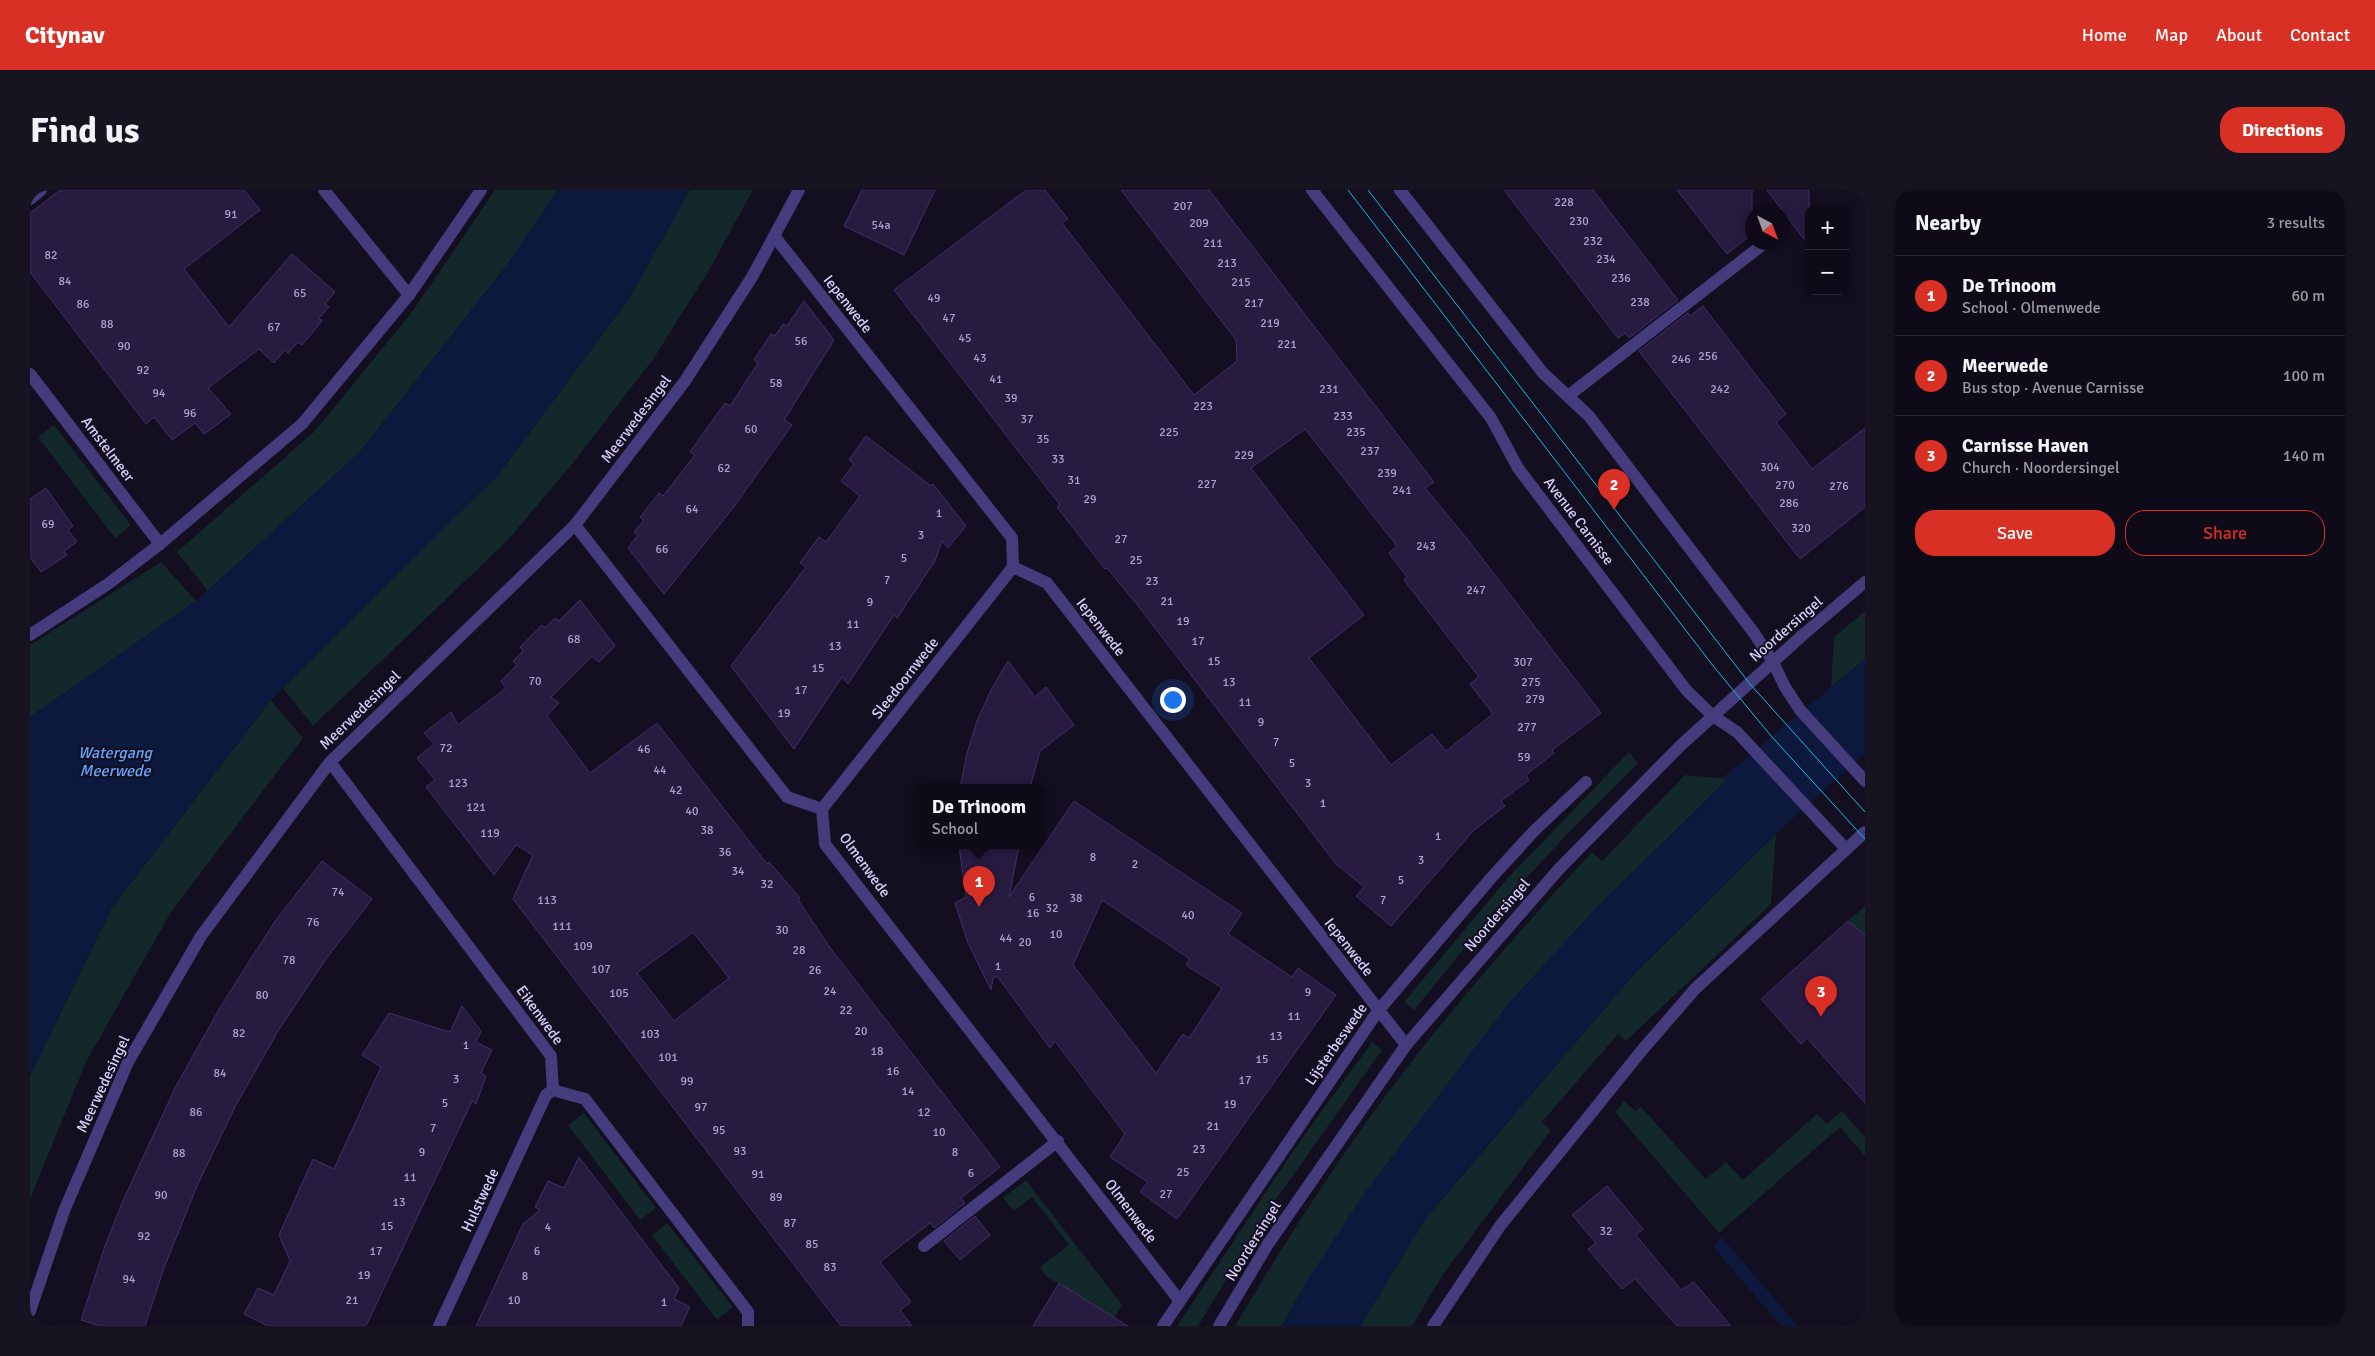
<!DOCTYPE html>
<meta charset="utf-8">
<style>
:root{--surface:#0e0a18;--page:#171321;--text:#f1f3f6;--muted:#9b9aa2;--line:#2e2b37;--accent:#d93025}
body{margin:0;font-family:Signika,sans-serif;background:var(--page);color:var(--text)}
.controls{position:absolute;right:15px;top:15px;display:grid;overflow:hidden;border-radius:10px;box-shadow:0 2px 8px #0003}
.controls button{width:45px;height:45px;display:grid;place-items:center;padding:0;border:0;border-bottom:1px solid var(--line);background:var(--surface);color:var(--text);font:25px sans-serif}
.compass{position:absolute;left:1715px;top:15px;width:45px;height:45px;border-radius:50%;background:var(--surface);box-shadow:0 2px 8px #0003;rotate:139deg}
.you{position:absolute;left:1142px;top:509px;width:18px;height:18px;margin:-12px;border:4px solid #fff;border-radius:50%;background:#1a73e8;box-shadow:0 0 0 8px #1a73e833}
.badge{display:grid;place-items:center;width:32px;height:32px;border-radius:50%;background:var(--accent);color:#fff;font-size:16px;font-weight:700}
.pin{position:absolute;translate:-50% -41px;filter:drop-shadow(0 1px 2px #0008)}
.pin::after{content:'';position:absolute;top:26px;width:18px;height:15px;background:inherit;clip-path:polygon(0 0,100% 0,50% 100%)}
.popup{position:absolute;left:884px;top:594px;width:130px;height:65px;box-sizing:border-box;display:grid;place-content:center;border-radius:10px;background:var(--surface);filter:drop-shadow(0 1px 4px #0005);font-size:16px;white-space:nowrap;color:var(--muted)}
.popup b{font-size:19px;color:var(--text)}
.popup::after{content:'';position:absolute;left:50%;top:100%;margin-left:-10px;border:10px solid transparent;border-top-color:var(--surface)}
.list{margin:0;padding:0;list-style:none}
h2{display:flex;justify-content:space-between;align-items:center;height:65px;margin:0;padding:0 20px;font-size:21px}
h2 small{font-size:16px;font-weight:400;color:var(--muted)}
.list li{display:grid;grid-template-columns:32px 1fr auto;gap:15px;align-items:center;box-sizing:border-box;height:80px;padding:0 20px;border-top:1px solid var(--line)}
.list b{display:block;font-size:19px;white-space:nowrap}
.list p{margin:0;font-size:16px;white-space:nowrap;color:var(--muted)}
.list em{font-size:16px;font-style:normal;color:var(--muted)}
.actions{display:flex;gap:10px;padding:15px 20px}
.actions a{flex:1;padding:11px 0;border:1px solid var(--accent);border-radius:20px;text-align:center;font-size:18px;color:var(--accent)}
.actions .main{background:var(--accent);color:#fff}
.map{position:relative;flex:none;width:1835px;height:1136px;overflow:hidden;border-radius:20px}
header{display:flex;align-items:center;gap:30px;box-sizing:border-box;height:70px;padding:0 25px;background:var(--accent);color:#fff}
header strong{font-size:24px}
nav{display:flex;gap:28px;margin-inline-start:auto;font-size:18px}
.intro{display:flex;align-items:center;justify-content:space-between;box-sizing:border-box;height:120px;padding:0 30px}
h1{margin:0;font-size:35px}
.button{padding:12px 22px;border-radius:20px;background:var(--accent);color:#fff;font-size:18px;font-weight:700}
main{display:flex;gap:30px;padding:0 30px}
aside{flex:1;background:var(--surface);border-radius:20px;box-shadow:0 2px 8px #0003}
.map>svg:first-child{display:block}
.green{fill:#12282a}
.water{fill:#0c183c}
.building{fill:#271b40;stroke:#412f6b;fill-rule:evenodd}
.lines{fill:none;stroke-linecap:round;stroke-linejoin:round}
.lane{stroke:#453c7d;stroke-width:12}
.street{stroke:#453c7d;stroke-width:12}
.tram{stroke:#0dbdec;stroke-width:1}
.labels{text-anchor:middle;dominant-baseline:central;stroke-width:4;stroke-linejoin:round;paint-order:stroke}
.number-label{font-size:12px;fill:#ada3ce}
.street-label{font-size:15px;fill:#dad0fd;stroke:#130e20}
.water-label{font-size:16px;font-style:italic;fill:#64a3f7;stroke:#130e20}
</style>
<header>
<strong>Citynav</strong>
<nav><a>Home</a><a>Map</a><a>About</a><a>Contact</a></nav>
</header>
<div class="intro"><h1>Find us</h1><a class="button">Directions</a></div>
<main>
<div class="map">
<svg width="1835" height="1136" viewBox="0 0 1835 1136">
<rect width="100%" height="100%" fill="#130e20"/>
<g class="green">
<path d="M 465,0 L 528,0 L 477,75 L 329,263 L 178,401 L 147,362 L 284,242 L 382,122 Z"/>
<path d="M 660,0 L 723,0 L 678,82 L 624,168 L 539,278 L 476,352 L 283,536 L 252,497 L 469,284 L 598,110 Z"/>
<path d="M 24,235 L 101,335 L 85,348 L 8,247 Z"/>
<path d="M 131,372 L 166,411 L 0,527 L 0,455 Z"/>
<path d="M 1835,421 L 1835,469 L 1801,497 L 1804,447 Z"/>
<path d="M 241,510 L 273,548 L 141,722 L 56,872 L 0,1009 L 0,886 L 81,719 Z"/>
<path d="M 1599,562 L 1608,573 L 1543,638 L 1461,726 L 1384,820 L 1374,812 L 1476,690 Z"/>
<path d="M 1655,585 L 1698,589 L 1566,718 L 1277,1091 L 1252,1136 L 1205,1136 C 1249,1062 1295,989 1345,920 C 1412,829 1486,744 1562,662 L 1572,671 Z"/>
<path d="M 1746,644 L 1741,714 L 1596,851 L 1588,844 L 1512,932 L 1521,940 L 1414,1083 L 1382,1136 L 1330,1136 L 1396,1028 L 1605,783 Z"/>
<path d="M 1835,716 L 1835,745 L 1818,731 Z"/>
<path d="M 1342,852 L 1352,860 L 1239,1019 L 1168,1136 L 1147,1136 L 1270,951 Z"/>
<path d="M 1594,911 L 1605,921 L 1611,917 L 1676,989 L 1696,972 L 1713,990 L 1787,924 L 1797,934 L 1812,921 L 1835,947 L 1835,966 L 1810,937 L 1689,1043 L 1585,922 Z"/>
<path d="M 554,923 L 626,1018 L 610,1030 L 538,935 Z"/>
<path d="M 996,990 L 1092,1115 L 1084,1128 L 1016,1086 L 1010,1077 L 1039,1055 L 1002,1007 L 984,1021 L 973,1008 Z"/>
<path d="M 637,1033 L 703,1117 L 687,1130 L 622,1045 Z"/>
</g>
<g class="water">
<path d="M 528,0 L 660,0 L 598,110 L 469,284 L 241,510 L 81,719 L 0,886 L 0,527 L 166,411 L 329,263 L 477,75 Z"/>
<path d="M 1835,469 L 1835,563 L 1746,644 L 1605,783 L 1396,1028 L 1330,1136 L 1252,1136 L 1277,1091 L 1333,1005 L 1478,814 L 1566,718 L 1698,589 L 1692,588 Z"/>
<path d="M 1692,1047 L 1768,1136 L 1751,1136 L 1683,1057 Z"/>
</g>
<g class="building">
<path d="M 30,0 L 214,0 L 230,20 L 154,79 L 199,137 L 262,64 L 305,102 L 295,114 L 299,117 L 289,128 L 292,131 L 272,155 L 268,152 L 258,163 L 255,160 L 244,173 L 229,159 L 178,198 L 201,224 L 174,244 L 165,233 L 142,250 L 124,227 L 116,234 L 0,82 L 0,23 Z"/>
<path d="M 832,0 L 905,0 L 874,65 L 814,36 Z"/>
<path d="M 996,0 L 1015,0 L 1038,29 L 1032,33 L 1164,205 L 1207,171 L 1206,150 L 1091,0 L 1179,0 L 1404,292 L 1395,298 L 1438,350 L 1571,523 L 1522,560 L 1524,563 L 1496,585 L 1499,590 L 1471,611 L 1475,616 L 1443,641 L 1361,736 L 1326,706 L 1334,697 L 1306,674 L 1109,417 L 1077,378 L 1075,379 L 1027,317 L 1030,315 L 864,100 ZM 1275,239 L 1367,356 L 1359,363 L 1377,387 L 1374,390 L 1449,487 L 1440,494 L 1463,524 L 1416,561 L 1402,544 L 1361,575 L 1279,468 L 1334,425 L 1221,278 Z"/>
<path d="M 1474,0 L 1563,0 L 1648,110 L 1599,148 L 1595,143 L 1588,148 Z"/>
<path d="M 1647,0 L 1722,0 L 1722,44 L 1697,64 Z"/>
<path d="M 1737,0 L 1779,0 L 1779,56 Z"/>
<path d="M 774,111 L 804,150 L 754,230 L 762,235 L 703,318 L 634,404 L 598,358 L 608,345 L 604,342 L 614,330 L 610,327 L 629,303 L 633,306 L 665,265 L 660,262 L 695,213 L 700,216 L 728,173 L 724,170 L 741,144 L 745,146 L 753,134 L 757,136 Z"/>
<path d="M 1673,116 L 1756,224 L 1746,232 L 1782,279 L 1835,238 L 1835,317 L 1770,369 L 1609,161 L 1658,123 L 1660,126 Z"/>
<path d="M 836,246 L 901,296 L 903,294 L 936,336 L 918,358 L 912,351 L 905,371 L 867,428 L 864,425 L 818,494 L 812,487 L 764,559 L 701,476 L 776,377 L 770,373 L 789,347 L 796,352 L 830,306 L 811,291 L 824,274 L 819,270 Z"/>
<path d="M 16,298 L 43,336 L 38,340 L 47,352 L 34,361 L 37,365 L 11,382 L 0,367 L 0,309 Z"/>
<path d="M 550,410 L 585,456 L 569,472 L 562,466 L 521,507 L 529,513 L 517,526 L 560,583 L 627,533 L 737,674 L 739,672 L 770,708 L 768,710 L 801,759 L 970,977 L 931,1008 L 935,1013 L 904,1038 L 900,1033 L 850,1072 L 881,1112 L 870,1120 L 882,1136 L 811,1136 L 483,709 L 503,665 L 486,655 L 464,685 L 396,597 L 405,590 L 387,568 L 404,554 L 394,543 L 421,522 L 428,535 L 476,498 L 471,491 L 487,475 L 483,471 L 493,461 L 490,457 L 512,435 L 515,438 L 525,428 L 529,431 ZM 663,742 L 699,788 L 644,831 L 607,783 Z"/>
<path d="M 978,471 L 1005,507 L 1016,497 L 1044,535 L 1010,561 L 1000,598 L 930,598 L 937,563 L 947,531 L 961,500 Z"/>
<path d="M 1044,611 L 1212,723 L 1198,744 L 1262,787 L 1268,778 L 1306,805 L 1147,1029 L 1110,1002 L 1118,992 L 1080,967 L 1095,944 L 1025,851 L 1020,858 L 967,786 L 963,788 L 961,800 L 938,753 L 925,713 L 936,707 L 929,656 L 989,656 L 979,707 ZM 1072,710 L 1160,769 L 1156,775 L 1192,798 L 1159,848 L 1153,844 L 1126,883 L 1043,775 Z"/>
<path d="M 292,671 L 342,709 L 296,769 L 248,841 L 205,917 L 167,996 L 134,1078 L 115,1136 L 71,1136 L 51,1130 L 75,1056 L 92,1013 L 146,896 L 191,816 L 220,770 L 246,730 Z"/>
<path d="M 1818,731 L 1835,745 L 1835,913 L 1777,848 L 1771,854 L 1731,809 Z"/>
<path d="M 432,816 L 451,841 L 446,852 L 462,860 L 451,883 L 456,886 L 446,914 L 442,911 L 336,1136 L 238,1136 L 214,1124 L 228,1098 L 244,1105 L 260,1071 L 249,1045 L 283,969 L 304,979 L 351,877 L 332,865 L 359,823 L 420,842 Z"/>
<path d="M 549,967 L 649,1098 L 644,1109 L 660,1117 L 651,1136 L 446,1136 L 493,1034 L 510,1020 L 505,1017 L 518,991 L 534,998 Z"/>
<path d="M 1577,996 L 1613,1039 L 1606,1045 L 1651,1100 L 1664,1092 L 1701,1136 L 1647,1136 L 1605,1089 L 1592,1099 L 1558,1059 L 1566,1053 L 1542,1025 Z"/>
<path d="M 945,1026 L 960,1045 L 930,1070 L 914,1051 Z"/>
<path d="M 1029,1093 L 1054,1109 L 1098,1136 L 1003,1136 Z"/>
</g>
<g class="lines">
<path class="lane" d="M 1538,206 L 1736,52"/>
<g class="street">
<path d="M 294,0 L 379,105"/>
<path d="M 1282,0 L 1461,228 L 1488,278 L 1657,501 L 1683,526 L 1707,542 L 1816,659"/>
<path d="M 1370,0 L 1513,183 L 1559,226 L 1724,443 L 1743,472 L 1755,497 L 1770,520 L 1835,591"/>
<path d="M 0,9 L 11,0"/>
<path d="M 745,47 L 982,348 L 983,377"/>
<path d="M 0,184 L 130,354"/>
<path d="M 545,335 L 757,607 L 792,619"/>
<path d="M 983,377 L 1017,393 L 1376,855"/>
<path d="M 0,445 L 78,394 L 130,354 L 272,234 L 379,105 L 451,0"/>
<path d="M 300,572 L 521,866 L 523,900 L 555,909 L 718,1122 L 718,1136"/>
<path d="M 792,619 L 795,654 L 1149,1110"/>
<path d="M 792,619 L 983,377"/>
<path d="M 894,1056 L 1028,951"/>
<path d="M 0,1121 L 34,1021 L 98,872 L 171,746 L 300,572 L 545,335 L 655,191 L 722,87 L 769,0"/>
<path d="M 409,1136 L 516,905 L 523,900"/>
<path d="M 1133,1136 L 1348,821 L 1461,688 L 1504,641 L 1556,592"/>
<path d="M 1189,1136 L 1238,1054 L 1376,855 L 1529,679 L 1650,556 L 1775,443 L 1835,392"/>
<path d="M 1403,1136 L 1470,1036 L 1613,859 L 1665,799 L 1835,642"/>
</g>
<g class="tram">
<path d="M 1318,0 L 1684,477 L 1742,547 L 1835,649"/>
<path d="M 1338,0 L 1720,494 L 1835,622"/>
</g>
</g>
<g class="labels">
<g class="number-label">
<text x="1534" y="12">228</text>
<text x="1153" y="16">207</text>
<text x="201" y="24">91</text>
<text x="1549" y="31">230</text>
<text x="1169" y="33">209</text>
<text x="851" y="35">54a</text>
<text x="1563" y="51">232</text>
<text x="1183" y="53">211</text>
<text x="21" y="65">82</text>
<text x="1576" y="69">234</text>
<text x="1197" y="73">213</text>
<text x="1591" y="88">236</text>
<text x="35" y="91">84</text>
<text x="1211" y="92">215</text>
<text x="270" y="103">65</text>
<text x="904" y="108">49</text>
<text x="1610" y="112">238</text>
<text x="1224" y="113">217</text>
<text x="53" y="114">86</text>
<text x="919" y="128">47</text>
<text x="1240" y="133">219</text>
<text x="77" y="134">88</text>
<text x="244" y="137">67</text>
<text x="935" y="148">45</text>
<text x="771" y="151">56</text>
<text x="1257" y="154">221</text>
<text x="94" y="156">90</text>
<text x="1678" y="166">256</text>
<text x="950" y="168">43</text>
<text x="1651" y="169">246</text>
<text x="113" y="180">92</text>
<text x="966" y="189">41</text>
<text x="746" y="193">58</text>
<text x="1299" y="199">231</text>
<text x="1690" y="199">242</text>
<text x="129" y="203">94</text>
<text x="981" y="208">39</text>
<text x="1173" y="216">223</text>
<text x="160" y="223">96</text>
<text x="1313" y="226">233</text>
<text x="997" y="229">37</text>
<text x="721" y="239">60</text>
<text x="1139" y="242">225</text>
<text x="1326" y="242">235</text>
<text x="1013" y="249">35</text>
<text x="1340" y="261">237</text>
<text x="1214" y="265">229</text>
<text x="1028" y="269">33</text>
<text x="1740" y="277">304</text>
<text x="694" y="278">62</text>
<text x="1357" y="283">239</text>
<text x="1044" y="290">31</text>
<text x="1177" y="294">227</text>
<text x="1755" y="295">270</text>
<text x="1809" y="296">276</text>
<text x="1372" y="300">241</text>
<text x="1060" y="309">29</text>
<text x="1759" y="313">286</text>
<text x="662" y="319">64</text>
<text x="909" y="323">1</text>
<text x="18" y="334">69</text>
<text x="1771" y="338">320</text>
<text x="891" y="345">3</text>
<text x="1091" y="349">27</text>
<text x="1396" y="356">243</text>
<text x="632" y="359">66</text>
<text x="874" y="368">5</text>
<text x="1106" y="370">25</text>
<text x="857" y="390">7</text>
<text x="1122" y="391">23</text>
<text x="1446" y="400">247</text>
<text x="1137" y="411">21</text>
<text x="840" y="412">9</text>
<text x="1153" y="431">19</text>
<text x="823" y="434">11</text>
<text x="544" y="449">68</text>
<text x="1168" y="451">17</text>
<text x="805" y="456">13</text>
<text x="1184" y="471">15</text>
<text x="1493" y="472">307</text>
<text x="788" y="478">15</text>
<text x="505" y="491">70</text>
<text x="1199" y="492">13</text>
<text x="1501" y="492">275</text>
<text x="771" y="500">17</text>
<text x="1505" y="509">279</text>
<text x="1215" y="512">11</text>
<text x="754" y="523">19</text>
<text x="1231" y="532">9</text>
<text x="1497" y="537">277</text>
<text x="1246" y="552">7</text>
<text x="416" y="558">72</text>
<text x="614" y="559">46</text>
<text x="1494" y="567">59</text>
<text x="1262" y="573">5</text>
<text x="630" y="580">44</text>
<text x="428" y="593">123</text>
<text x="1278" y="593">3</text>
<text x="646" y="600">42</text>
<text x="1293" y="613">1</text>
<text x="446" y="617">121</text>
<text x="662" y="621">40</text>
<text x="677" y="640">38</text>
<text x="460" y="643">119</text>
<text x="1408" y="646">1</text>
<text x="695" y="662">36</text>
<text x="1063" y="667">8</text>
<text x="1391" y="670">3</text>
<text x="1105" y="674">2</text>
<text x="708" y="681">34</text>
<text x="1371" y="690">5</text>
<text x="737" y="694">32</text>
<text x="308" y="702">74</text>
<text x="1002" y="707">6</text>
<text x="1046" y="708">38</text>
<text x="517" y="710">113</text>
<text x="1353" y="710">7</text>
<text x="1022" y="718">32</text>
<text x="1003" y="723">16</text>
<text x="1158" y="725">40</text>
<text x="283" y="732">76</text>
<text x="532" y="736">111</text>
<text x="752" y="740">30</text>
<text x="1026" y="744">10</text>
<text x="976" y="748">44</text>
<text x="995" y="752">20</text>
<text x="553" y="756">109</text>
<text x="769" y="760">28</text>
<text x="259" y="770">78</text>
<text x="968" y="776">1</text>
<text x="571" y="779">107</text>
<text x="785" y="780">26</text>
<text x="800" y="801">24</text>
<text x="1278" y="802">9</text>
<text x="589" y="803">105</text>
<text x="232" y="805">80</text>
<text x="816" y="820">22</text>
<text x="1264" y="826">11</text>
<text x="831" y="841">20</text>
<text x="209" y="843">82</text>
<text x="620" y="844">103</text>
<text x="1246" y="846">13</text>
<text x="436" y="855">1</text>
<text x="847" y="861">18</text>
<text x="638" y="867">101</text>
<text x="1232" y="869">15</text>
<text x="863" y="881">16</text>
<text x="190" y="883">84</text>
<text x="426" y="889">3</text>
<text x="1215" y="890">17</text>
<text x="657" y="891">99</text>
<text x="878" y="901">14</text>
<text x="415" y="913">5</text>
<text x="1200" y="914">19</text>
<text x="671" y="917">97</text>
<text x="166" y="922">86</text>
<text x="894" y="922">12</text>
<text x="1183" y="936">21</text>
<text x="403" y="938">7</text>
<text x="689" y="940">95</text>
<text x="909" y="942">10</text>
<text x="1169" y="959">23</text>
<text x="710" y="961">93</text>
<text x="392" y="962">9</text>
<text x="925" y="962">8</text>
<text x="149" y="963">88</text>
<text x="1153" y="982">25</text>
<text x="941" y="983">6</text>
<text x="728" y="984">91</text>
<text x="380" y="987">11</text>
<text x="1136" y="1004">27</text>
<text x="131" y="1005">90</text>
<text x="746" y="1007">89</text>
<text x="369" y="1012">13</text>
<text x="760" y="1033">87</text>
<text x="357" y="1036">15</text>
<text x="518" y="1037">4</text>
<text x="1576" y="1041">32</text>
<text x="114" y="1046">92</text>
<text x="782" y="1054">85</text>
<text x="346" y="1061">17</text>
<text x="507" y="1061">6</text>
<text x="800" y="1077">83</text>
<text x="334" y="1085">19</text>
<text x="495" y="1086">8</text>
<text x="99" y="1089">94</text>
<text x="322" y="1110">21</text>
<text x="484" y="1110">10</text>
<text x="634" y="1112">1</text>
</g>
<g class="street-label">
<text transform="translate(818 114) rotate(52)">Iepenwede</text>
<text transform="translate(606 229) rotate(-53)">Meerwedesingel</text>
<text transform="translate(78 259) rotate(53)">Amstelmeer</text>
<text transform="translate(1549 331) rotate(53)">Avenue Carnisse</text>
<text transform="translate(1071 437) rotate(52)">Iepenwede</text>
<text transform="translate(1756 439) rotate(-41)">Noordersingel</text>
<text transform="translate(875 488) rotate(-52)">Sleedoornwede</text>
<text transform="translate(330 520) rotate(-44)">Meerwedesingel</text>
<text transform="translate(835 675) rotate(54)">Olmenwede</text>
<text transform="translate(1467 725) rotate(-49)">Noordersingel</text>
<text transform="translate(1319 757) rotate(52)">Iepenwede</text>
<text transform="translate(510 825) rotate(54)">Eikenwede</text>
<text transform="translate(1306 854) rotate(-55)">Lijsterbeswede</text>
<text transform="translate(73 894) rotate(-65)">Meerwedesingel</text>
<text transform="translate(450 1010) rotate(-65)">Hulstwede</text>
<text transform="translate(1101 1021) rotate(53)">Olmenwede</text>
<text transform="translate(1223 1051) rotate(-58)">Noordersingel</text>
</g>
<g class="water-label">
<text x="85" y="563">Watergang<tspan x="85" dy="18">Meerwede</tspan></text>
</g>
</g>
</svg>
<div class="controls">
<button>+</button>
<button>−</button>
</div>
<svg class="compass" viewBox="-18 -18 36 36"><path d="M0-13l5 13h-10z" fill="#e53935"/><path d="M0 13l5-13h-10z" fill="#9b9aa2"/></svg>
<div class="you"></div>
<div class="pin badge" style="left:949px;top:717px">1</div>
<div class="popup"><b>De Trinoom</b>School</div>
<div class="pin badge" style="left:1584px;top:320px">2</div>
<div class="pin badge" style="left:1791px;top:827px">3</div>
</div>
<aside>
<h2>Nearby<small>3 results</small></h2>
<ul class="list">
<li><span class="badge">1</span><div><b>De Trinoom</b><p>School · Olmenwede</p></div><em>60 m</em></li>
<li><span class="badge">2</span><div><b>Meerwede</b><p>Bus stop · Avenue Carnisse</p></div><em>100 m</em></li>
<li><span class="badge">3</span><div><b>Carnisse Haven</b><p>Church · Noordersingel</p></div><em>140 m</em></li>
</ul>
<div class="actions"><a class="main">Save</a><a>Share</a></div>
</aside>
</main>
